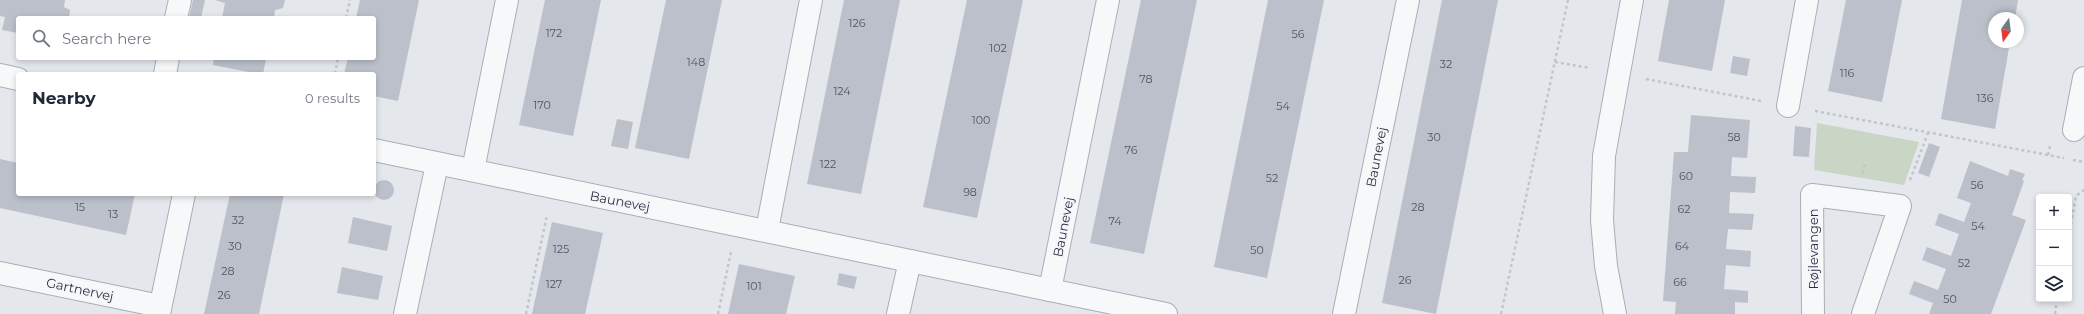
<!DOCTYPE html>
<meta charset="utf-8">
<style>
:root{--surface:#fff;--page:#f2f2f3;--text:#1f2937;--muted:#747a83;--line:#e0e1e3}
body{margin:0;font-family:Montserrat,sans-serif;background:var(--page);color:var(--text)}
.controls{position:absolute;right:12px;bottom:12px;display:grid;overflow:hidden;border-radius:4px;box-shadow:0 2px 6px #0003}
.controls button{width:36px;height:36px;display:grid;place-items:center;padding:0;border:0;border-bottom:1px solid var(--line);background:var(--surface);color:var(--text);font:20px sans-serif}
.compass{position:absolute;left:1988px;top:12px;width:36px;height:36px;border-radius:50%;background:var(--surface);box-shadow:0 2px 6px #0003;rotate:194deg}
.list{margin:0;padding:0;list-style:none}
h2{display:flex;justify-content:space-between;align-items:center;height:52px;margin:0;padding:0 16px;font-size:17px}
h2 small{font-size:13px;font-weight:400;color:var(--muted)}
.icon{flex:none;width:22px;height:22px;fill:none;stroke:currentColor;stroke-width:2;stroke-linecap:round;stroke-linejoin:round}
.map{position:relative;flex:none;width:2084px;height:314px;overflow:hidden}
.search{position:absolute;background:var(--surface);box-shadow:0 2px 6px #0003;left:16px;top:16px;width:360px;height:44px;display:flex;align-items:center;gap:10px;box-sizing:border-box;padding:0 14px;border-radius:4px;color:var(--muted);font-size:15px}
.panel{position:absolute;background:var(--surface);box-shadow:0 2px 6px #0003;left:16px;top:72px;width:360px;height:124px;border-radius:4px}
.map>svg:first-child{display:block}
.green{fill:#c9d6c5}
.building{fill:#bbc0ca}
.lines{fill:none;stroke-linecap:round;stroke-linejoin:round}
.street-casing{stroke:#a9aeb7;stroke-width:24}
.path{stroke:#c2c5cb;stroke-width:2.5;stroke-dasharray:3 3;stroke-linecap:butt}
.street{stroke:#f7f8fa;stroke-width:22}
.labels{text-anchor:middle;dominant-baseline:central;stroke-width:3;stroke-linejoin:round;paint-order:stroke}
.number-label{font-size:11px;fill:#4f5766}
.street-label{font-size:13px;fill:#2b3445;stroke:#f4f6f9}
</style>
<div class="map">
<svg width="2084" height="314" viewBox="0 0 2084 314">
<rect width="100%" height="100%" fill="#e4e7ec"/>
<path class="green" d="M 1817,123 L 1919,142 L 1904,185 L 1814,170 Z"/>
<g class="building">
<path d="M 0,0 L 65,0 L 64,7 L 70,10 L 69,18 L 18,18 L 18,33 L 2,30 L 5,17 L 0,16 Z"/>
<path d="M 193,0 L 205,0 L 201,18 L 189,18 Z"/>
<path d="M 215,0 L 285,0 L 283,8 L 275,10 L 274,18 L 222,18 L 225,3 Z"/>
<path d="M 360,0 L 419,0 L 398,101 L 374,96 L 374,74 L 344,74 L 348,58 L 374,58 L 374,18 L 356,18 Z"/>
<path d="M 545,0 L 601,0 L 573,136 L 519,125 Z"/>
<path d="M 666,0 L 722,0 L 689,159 L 635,148 Z"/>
<path d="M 844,0 L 900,0 L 861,194 L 807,184 Z"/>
<path d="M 967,0 L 1023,0 L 977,218 L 923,207 Z"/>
<path d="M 1141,0 L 1197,0 L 1144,254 L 1090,243 Z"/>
<path d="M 1268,0 L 1324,0 L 1267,278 L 1214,267 Z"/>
<path d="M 1442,0 L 1498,0 L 1436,314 L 1382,303 Z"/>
<path d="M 1669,0 L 1725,0 L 1712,71 L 1658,61 Z"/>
<path d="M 1846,0 L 1902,0 L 1882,102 L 1828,91 Z"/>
<path d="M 1962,0 L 2018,0 L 2015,18 L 1994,18 L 1994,42 L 2010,42 L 1995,129 L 1941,119 Z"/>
<path d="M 1733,56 L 1750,59 L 1747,76 L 1730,73 Z"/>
<path d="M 214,58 L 269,58 L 266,59 L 263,74 L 259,74 L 213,65 Z"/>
<path d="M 1691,115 L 1750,120 L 1747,158 L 1732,157 L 1731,176 L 1756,177 L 1755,193 L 1730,192 L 1729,213 L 1754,214 L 1752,230 L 1728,229 L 1726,249 L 1751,251 L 1750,267 L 1726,265 L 1724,289 L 1748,291 L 1748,303 L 1735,302 L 1735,314 L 1675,314 L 1676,302 L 1663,301 L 1674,152 L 1688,152 Z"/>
<path d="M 617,119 L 633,122 L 628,149 L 611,146 Z"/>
<path d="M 1795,126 L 1811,128 L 1809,157 L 1793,156 Z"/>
<path d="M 1929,143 L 1940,147 L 1929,177 L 1918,173 Z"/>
<path d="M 0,159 L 18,163 L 18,194 L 135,194 L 126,235 L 0,208 Z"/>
<path d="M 1970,161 L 2008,176 L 2010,169 L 2025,174 L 2022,180 L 2024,181 L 2012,215 L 2026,220 L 1991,314 L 1929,314 L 1933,303 L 1909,294 L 1914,281 L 1938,290 L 1946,269 L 1922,260 L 1927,247 L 1951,256 L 1959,234 L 1935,225 L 1939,213 L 1964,222 L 1971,203 L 1957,198 Z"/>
<circle cx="384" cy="190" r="10"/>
<path d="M 230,194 L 284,194 L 259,314 L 204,314 Z"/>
<path d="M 353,217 L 392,226 L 387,251 L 348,243 Z"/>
<path d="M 552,222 L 603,233 L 585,314 L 532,314 Z"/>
<path d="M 739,264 L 795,276 L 786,314 L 728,314 Z"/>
<path d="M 342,267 L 383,276 L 378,300 L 337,293 Z"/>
<path d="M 839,273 L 857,277 L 854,289 L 837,285 Z"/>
</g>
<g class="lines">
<g class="street-casing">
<g id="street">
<path d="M 176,18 L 180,0"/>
<path d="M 165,74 L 168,58"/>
<path d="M 0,75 L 18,79"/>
<path d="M 1788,106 L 1807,0"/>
<path d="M 2074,130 L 2084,78"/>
<path d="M 374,150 L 1166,314"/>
<path d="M 473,170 L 507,0"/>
<path d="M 767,230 L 811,0"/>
<path d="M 0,273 L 160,306"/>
<path d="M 1050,290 L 1108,0"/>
<path d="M 159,314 L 184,194"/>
<path d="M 405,314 L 437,164"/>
<path d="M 898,314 L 910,261"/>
<path d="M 1344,314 L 1408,0"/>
<path d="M 1615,314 L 1606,266 L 1602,220 L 1604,156 L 1632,0"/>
<path d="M 1813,314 L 1812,195 L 1900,206 L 1863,314"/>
</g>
</g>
<g class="path">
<path d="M 346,18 L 350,0"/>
<path d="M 1555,62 L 1590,68"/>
<path d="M 335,74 L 338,58"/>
<path d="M 1646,79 L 1761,101"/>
<path d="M 1815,111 L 2064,158"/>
<path d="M 2048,155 L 2050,146"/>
<path d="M 2073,160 L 2084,162"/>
<path d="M 1863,173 L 1865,162"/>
<path d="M 1910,180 L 1928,133"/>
<path d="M 2069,236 L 2076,196 L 2084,190"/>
<path d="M 526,314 L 547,215"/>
<path d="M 718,314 L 731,252"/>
<path d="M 1501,314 L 1568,0"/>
<path d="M 2055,314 L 2057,299"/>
</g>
<use href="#street" class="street"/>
</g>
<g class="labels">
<g class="number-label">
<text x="857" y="23">126</text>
<text x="554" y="33">172</text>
<text x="1298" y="34">56</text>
<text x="998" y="48">102</text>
<text x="696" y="62">148</text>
<text x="1446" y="64">32</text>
<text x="1847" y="73">116</text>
<text x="1146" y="79">78</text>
<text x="842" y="91">124</text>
<text x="1985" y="98">136</text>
<text x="542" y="105">170</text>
<text x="1283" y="106">54</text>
<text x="981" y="120">100</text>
<text x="1434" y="137">30</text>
<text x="1734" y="137">58</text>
<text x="1131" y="150">76</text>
<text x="828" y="164">122</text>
<text x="1686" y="176">60</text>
<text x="1272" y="178">52</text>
<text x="1977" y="185">56</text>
<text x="970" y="192">98</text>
<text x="80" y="207">15</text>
<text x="1418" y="207">28</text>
<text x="1684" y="209">62</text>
<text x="113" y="214">13</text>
<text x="238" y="220">32</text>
<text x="1115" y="221">74</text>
<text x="1978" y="226">54</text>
<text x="235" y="246">30</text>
<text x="1682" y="246">64</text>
<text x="561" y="249">125</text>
<text x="1257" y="250">50</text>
<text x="1964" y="263">52</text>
<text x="228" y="271">28</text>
<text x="1405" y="280">26</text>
<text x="1680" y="282">66</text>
<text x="554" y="284">127</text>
<text x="754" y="286">101</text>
<text x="224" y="295">26</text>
<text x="1950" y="299">50</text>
</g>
<g class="street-label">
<text transform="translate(1376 157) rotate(-79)">Baunevej</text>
<text transform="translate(620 201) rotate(11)">Baunevej</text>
<text transform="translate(1063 227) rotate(-79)">Baunevej</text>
<text transform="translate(1813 249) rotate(-90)">Røjlevangen</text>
<text transform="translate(80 289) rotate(12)">Gartnervej</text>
</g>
</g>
</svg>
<div class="controls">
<button>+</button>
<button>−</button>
<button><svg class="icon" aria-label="layers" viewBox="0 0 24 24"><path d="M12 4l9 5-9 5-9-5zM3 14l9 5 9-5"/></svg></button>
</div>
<svg class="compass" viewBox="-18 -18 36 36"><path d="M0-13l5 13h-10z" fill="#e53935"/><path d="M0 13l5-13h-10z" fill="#747a83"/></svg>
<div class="search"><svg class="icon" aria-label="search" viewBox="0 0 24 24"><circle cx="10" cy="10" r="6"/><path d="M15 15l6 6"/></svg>Search here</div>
<section class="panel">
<h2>Nearby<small>0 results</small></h2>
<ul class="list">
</ul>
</section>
</div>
